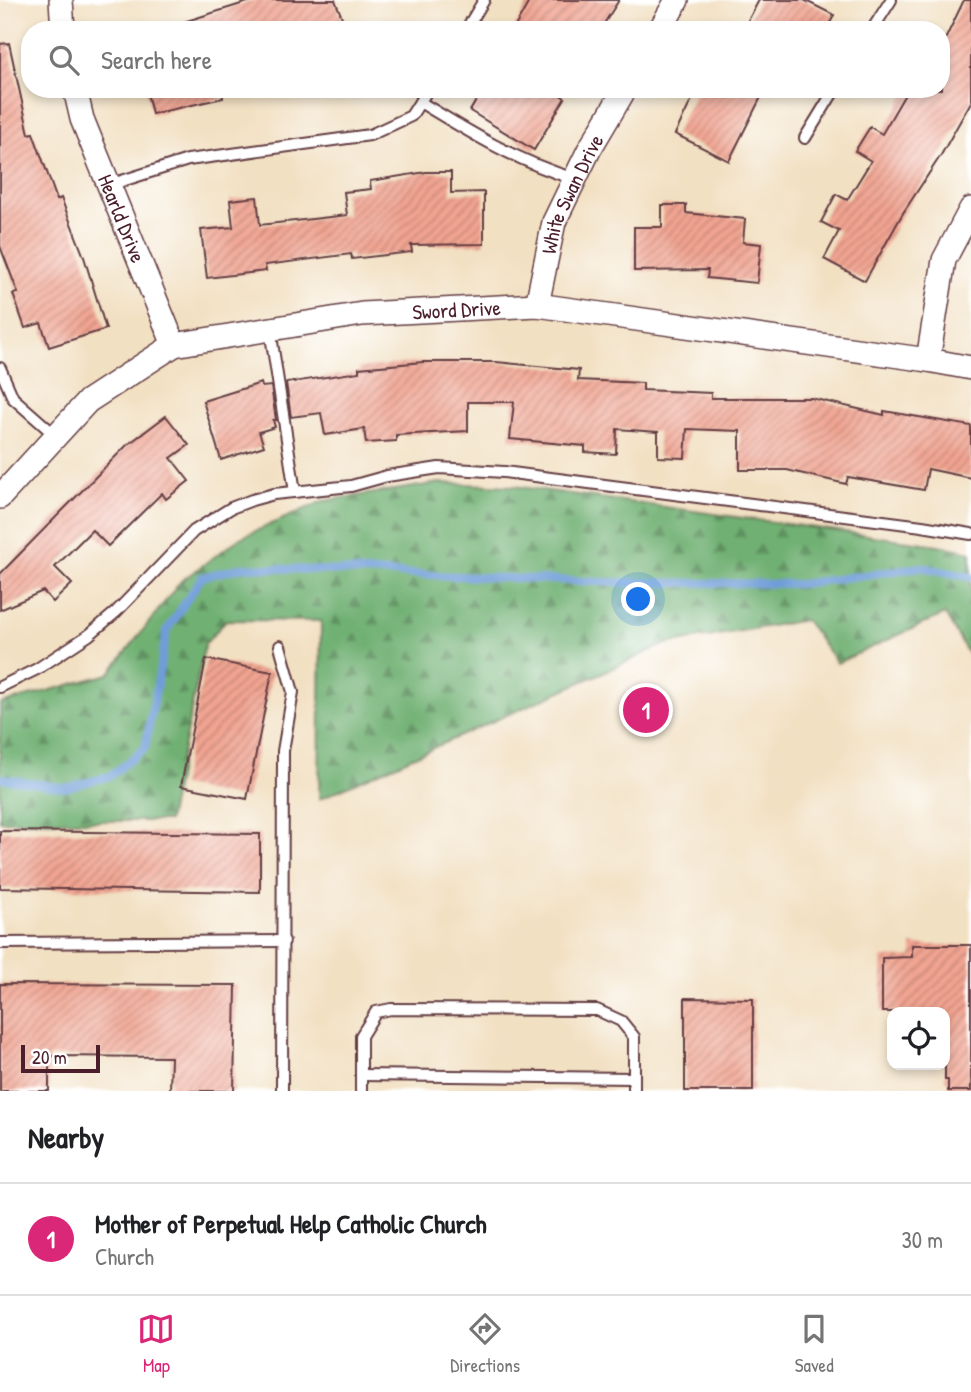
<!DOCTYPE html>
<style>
:root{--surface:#fff;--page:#f6f6f6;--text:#202124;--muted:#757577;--line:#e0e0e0;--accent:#db2777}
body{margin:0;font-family:"Patrick Hand",sans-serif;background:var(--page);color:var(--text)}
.controls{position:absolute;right:21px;bottom:21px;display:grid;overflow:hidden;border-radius:14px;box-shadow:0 4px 10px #0003}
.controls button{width:63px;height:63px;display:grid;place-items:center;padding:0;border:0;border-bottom:2px solid var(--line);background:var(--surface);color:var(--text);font:35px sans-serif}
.scale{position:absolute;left:21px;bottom:18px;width:79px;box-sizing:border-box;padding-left:7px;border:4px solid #4a1f2b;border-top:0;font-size:19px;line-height:24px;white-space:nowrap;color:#4a1f2b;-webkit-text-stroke:5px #fff;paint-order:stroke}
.you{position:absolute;left:639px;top:600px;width:24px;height:24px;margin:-18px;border:5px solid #fff;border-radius:50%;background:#1a73e8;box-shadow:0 0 0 10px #1a73e833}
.badge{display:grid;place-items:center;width:46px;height:46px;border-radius:50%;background:var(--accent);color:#fff;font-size:23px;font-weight:700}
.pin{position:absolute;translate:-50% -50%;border:4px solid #fff;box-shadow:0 2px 7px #0006}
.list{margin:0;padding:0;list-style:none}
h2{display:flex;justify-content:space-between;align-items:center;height:91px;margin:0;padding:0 28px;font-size:30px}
h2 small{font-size:23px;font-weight:400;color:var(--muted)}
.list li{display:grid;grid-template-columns:46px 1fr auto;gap:21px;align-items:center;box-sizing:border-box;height:112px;padding:0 28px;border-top:2px solid var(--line)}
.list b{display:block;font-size:26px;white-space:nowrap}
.list p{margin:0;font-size:23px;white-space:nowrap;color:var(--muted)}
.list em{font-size:23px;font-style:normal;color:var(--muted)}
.icon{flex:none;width:38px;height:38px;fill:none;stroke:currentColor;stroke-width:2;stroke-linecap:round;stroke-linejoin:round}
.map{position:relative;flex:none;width:971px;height:1091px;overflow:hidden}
.search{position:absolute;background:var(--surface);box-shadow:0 4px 10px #0003;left:21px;right:21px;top:21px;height:77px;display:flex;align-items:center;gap:18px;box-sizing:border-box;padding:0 24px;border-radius:28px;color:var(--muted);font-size:26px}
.sheet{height:203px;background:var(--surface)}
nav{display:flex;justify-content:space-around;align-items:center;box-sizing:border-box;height:98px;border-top:2px solid var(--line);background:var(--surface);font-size:19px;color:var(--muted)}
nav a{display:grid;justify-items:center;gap:4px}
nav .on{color:var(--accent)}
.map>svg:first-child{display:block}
.forest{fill:url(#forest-firs);stroke:#5c684e;stroke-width:2}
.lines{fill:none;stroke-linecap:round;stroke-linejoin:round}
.stream{stroke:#6f9dd8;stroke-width:8}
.building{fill:url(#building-hatch)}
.lane-casing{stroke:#633c42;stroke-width:14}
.street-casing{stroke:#633c42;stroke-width:26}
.lane{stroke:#fff;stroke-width:10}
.street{stroke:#fff;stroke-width:23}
.labels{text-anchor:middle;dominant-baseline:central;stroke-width:7;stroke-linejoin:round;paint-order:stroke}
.street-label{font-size:21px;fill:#4a1f2b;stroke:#fff}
</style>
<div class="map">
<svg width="971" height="1091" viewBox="0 0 971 1091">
<defs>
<pattern id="forest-firs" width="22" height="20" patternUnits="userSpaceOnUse" patternTransform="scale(1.75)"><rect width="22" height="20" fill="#6fb072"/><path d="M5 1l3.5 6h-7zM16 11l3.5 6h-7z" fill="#5d8f5e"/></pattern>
<pattern id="building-hatch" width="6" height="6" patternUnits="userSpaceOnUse" patternTransform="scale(1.75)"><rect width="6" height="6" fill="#f1a491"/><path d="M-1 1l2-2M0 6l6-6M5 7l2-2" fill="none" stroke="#c58577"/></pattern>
</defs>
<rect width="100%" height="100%" fill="#fff"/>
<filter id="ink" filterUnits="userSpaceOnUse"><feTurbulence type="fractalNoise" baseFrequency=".0143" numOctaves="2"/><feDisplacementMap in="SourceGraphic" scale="14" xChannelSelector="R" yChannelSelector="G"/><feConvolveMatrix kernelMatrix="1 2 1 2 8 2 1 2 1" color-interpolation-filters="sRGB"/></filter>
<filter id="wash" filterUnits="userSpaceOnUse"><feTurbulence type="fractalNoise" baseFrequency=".00686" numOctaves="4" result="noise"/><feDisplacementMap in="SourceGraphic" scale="28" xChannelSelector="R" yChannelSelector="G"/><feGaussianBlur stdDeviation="1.57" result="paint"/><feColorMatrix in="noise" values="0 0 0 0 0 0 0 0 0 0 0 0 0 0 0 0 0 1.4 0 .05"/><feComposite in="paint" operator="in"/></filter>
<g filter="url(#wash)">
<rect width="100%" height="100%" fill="#f2e0c2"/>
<path class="forest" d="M 439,483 L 514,486 L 938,545 L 971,552 L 971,659 L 945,614 L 837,663 L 805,620 L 666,644 L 319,799 L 321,621 L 226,620 L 205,644 L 168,821 L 0,821 L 0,704 L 109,674 L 181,581 L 240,538 L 323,501 Z"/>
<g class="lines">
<path class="stream" d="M 0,778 L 65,788 L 110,776 L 145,748 L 167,630 L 202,577 L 243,567 L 599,582 L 801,584 L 921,567 L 971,577"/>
</g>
<g id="blocks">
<g class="building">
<path d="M 254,0 L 335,0 L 347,30 L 175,30 L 174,25 Z"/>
<path d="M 530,0 L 619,0 L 600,30 L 513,30 Z"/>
<path d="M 759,0 L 804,0 L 834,15 L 827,30 L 743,30 Z"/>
<path d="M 964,0 L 971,0 L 971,102 L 941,155 L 903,213 L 865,281 L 824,259 L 839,231 L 821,222 L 836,194 L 847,200 L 871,161 L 855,151 L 870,127 L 882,134 L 908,89 L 941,89 L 941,48 Z"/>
<path d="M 9,43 L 29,134 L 33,133 L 57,200 L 61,198 L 84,257 L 106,329 L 49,347 L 41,323 L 25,328 L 13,294 L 18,293 L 0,246 L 0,44 Z"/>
<path d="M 146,89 L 222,89 L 223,98 L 152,114 Z"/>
<path d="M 483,89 L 551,89 L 565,98 L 534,150 L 470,111 Z"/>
<path d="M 697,89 L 765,89 L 729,161 L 675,134 Z"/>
<path d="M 426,172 L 451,172 L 451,193 L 484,192 L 484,244 L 411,245 L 412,252 L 352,259 L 351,254 L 265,265 L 266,271 L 207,278 L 201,230 L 233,227 L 230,200 L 257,197 L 260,225 L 347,215 L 344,192 L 371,189 L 370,181 Z"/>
<path d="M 662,205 L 686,205 L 686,213 L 745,219 L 743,242 L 761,244 L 757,283 L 707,278 L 708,270 L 634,271 L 634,227 L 662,227 Z"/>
<path d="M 423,362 L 496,362 L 579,370 L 578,380 L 643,383 L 643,390 L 711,393 L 711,398 L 811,398 L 884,415 L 884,411 L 971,426 L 971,478 L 928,469 L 924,490 L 848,477 L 846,484 L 787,470 L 740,470 L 740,431 L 687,429 L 685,458 L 658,457 L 658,432 L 617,429 L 616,454 L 585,452 L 585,446 L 510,439 L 514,402 L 468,402 L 468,431 L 396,435 L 396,441 L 366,443 L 364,429 L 325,435 L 321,413 L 291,417 L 286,383 L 359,372 L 359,368 Z"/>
<path d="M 261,383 L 262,387 L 271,386 L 276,420 L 273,420 L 275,427 L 259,432 L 264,446 L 221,460 L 203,401 Z"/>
<path d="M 166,416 L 189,445 L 171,458 L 189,481 L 166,499 L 162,493 L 108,546 L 92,530 L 55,567 L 72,584 L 53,602 L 43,591 L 0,610 L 0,574 L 126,446 Z"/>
<path d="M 206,659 L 272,672 L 247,799 L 181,786 Z"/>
<path d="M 0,831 L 260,834 L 260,892 L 0,888 Z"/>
<path d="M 912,945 L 971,945 L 971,1091 L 948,1091 L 948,1080 L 945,1080 L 945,1012 L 882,1012 L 882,958 L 912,957 Z"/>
<path d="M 0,984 L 236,985 L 234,1091 L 170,1091 L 171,1057 L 49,1056 L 49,1091 L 0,1091 Z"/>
<path d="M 685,998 L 753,999 L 753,1091 L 685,1091 Z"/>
</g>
</g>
</g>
<g filter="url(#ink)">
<use href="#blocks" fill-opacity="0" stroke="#633c42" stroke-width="2"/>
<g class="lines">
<g class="lane-casing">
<g id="lane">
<path d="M 466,30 L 484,0"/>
<path d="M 872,30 L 891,0"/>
<path d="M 420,102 C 469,132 520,163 575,179"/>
<path d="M 805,138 L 835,89"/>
<path d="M 109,185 L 188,160 L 370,135 L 411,116 L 428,89"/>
<path d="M 270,329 L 295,492"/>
<path d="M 0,368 L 13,398 L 55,435"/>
<path d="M 280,646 L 293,692 L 283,751 L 282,1091"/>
<path d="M 0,687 L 37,669 L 89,635 L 116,612 L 194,531 L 231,508 L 252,500 L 274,494 L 351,486 L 387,476 L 439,468 L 504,472 L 922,526 L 971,534"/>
<path d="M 0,943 L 284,941"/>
<path d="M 361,1075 L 634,1078"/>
<path d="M 361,1091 L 361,1036 L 376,1012 L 391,1009 L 597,1010 L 621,1021 L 634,1037 L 634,1091"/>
</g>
</g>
<g class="street-casing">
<g id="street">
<path d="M 61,0 L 63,30"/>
<path d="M 660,30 L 677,0"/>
<path id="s1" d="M 75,89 L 82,119 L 174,345"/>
<path id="s2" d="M 537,305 L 554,222 L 589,150 L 625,89"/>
<path d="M 928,360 L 944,260 L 971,209"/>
<path id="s3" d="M 0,497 L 88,401 L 174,345 L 362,314 L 537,305 L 928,360 L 971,368"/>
</g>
</g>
<use href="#lane" class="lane"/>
<use href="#street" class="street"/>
</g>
</g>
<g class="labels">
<g class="street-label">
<text stroke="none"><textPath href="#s2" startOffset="117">White Swan Drive</textPath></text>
<text stroke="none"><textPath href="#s1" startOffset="138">Hearld Drive</textPath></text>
<text stroke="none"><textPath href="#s3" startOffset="518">Sword Drive</textPath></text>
</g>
</g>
</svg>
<div class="controls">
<button><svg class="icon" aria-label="locate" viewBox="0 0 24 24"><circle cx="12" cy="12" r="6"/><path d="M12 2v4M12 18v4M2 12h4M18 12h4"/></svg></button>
</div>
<div class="scale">20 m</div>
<div class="you"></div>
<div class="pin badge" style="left:646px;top:710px">1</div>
<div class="search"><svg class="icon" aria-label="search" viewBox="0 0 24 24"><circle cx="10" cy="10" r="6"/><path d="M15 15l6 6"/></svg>Search here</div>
</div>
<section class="sheet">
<h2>Nearby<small></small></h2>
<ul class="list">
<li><span class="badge">1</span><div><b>Mother of Perpetual Help Catholic Church</b><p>Church</p></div><em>30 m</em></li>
</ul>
</section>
<nav>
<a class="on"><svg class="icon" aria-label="map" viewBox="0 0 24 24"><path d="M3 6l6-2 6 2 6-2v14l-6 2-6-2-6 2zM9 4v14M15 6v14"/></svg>Map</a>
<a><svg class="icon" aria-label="directions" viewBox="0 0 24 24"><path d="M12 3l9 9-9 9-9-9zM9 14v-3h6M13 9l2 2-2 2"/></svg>Directions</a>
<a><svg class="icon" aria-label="saved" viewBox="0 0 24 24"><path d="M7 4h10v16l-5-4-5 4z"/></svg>Saved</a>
</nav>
